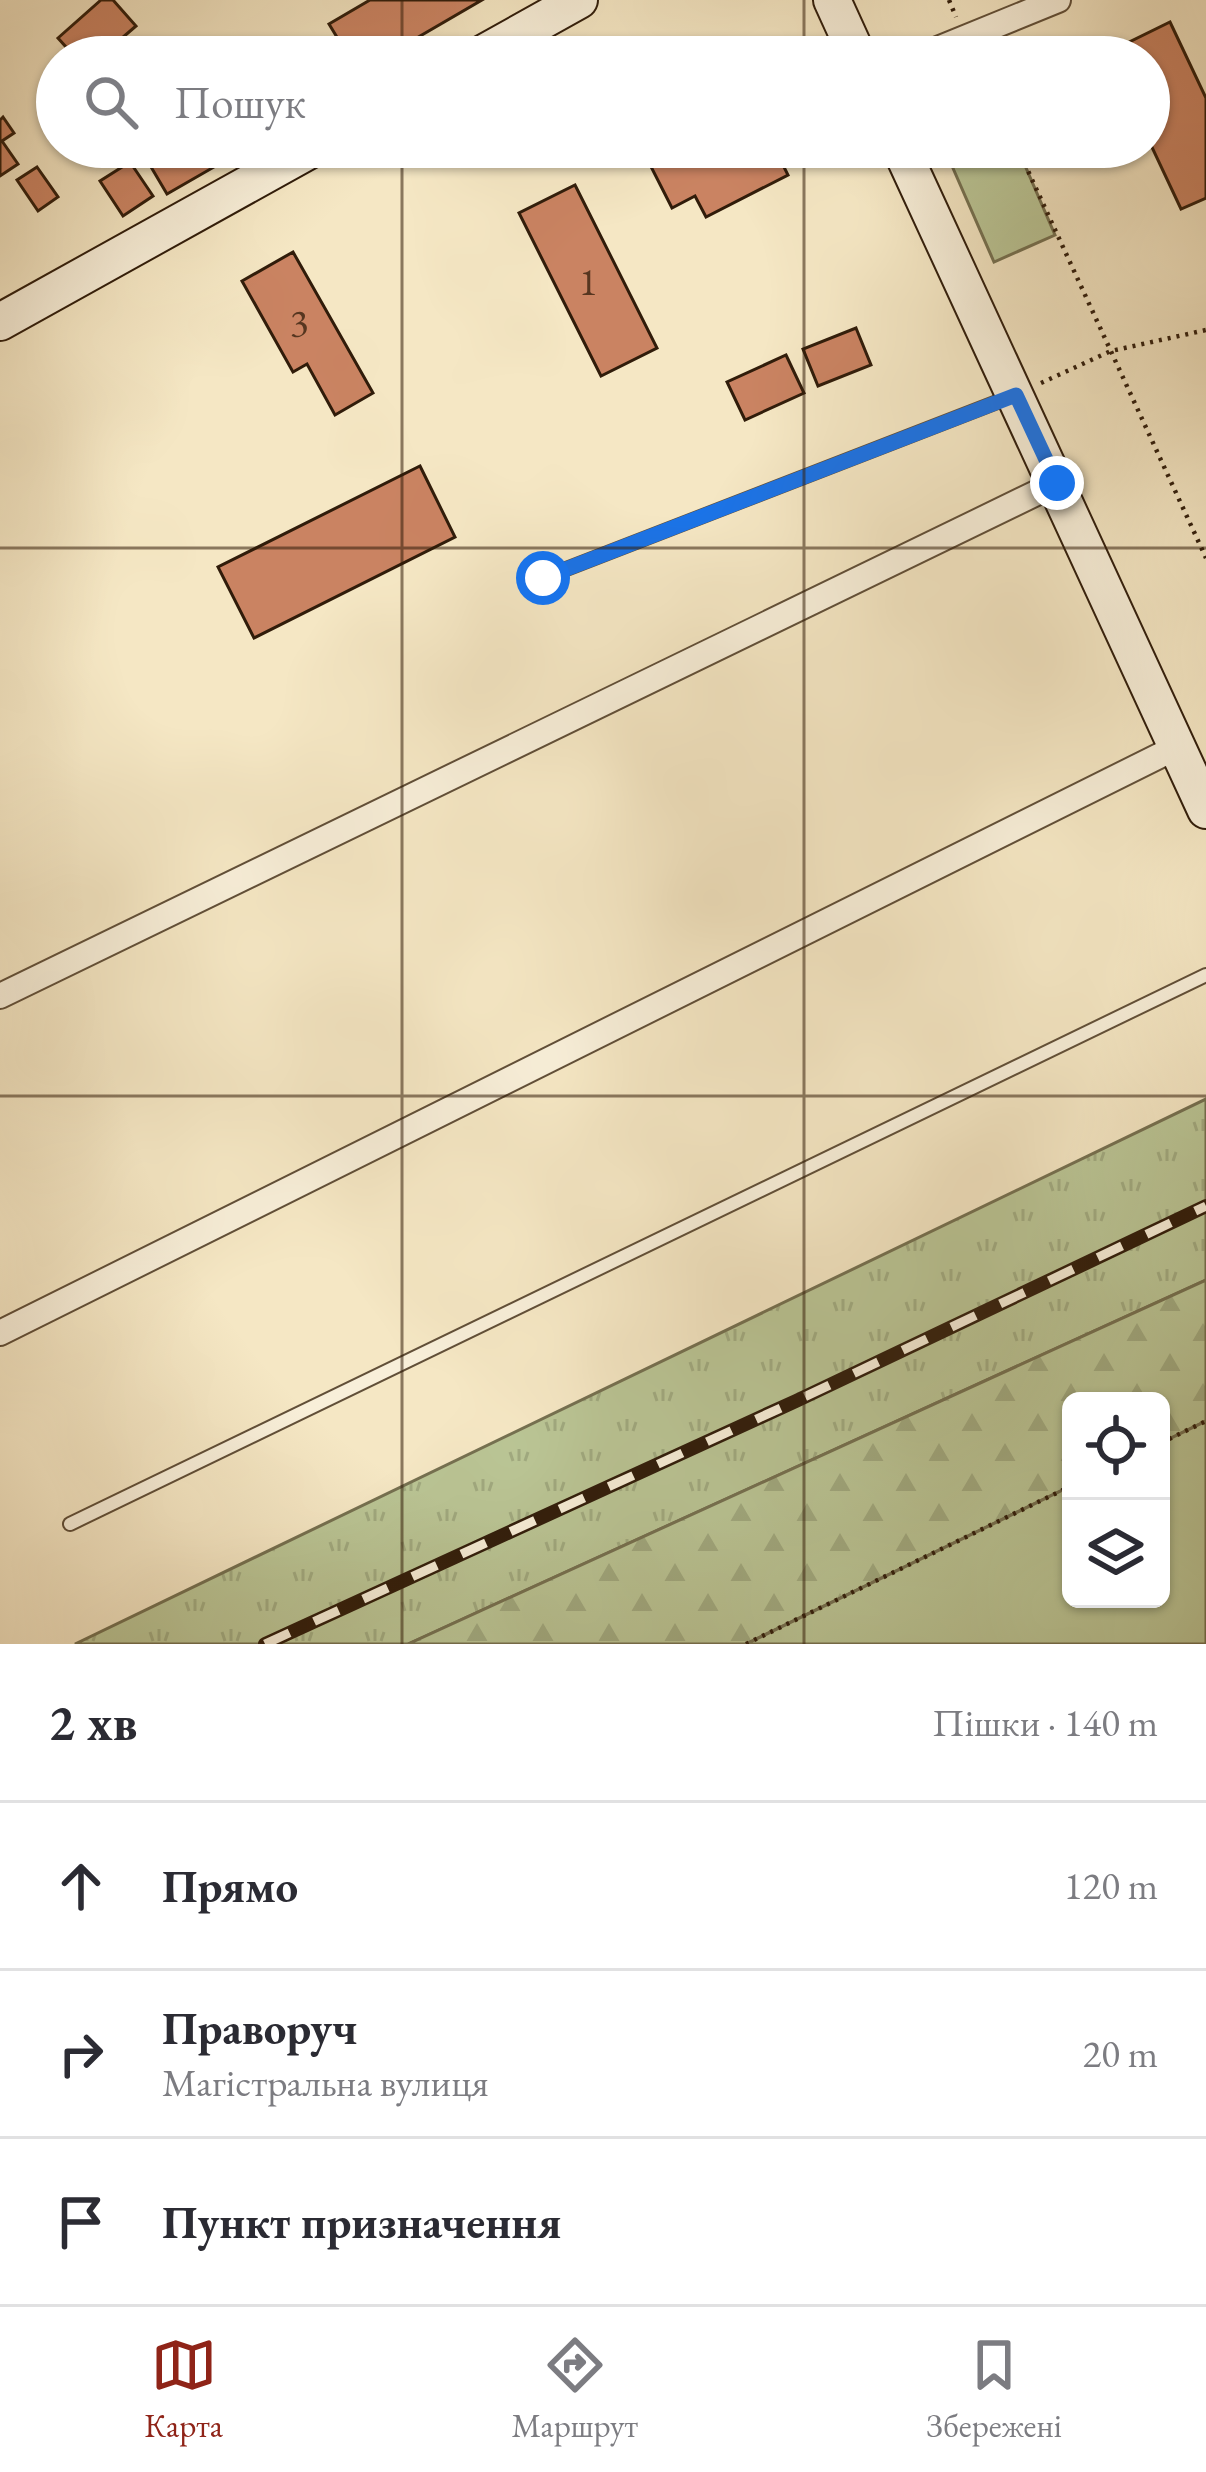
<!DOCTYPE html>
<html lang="uk">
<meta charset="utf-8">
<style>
:root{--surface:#fff;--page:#f7f7f7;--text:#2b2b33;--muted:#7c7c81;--line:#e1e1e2;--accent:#8f2418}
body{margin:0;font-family:"EB Garamond",serif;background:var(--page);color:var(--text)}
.controls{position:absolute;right:36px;bottom:36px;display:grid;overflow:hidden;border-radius:18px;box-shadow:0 3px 9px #0004}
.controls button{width:108px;height:108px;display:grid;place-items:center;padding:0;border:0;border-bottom:3px solid var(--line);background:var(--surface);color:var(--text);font:60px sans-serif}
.stop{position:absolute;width:36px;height:36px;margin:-27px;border:9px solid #1a73e8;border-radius:50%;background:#fff}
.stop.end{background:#1a73e8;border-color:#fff;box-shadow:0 3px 12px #0008}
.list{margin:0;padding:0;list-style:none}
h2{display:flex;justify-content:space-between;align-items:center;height:156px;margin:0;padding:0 48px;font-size:51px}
h2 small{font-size:39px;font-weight:400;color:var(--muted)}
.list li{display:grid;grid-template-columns:78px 1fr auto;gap:36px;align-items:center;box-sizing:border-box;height:168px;padding:0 48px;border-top:3px solid var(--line)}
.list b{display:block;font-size:45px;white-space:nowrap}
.list p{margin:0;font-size:39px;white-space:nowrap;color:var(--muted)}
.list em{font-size:39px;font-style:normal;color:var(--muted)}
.icon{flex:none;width:66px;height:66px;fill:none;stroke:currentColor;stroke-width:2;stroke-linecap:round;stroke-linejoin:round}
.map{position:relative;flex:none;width:1206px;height:1644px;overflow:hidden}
.search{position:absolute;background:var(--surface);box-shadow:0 3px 9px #0004;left:36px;right:36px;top:36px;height:132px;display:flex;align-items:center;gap:30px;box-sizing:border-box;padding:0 42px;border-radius:66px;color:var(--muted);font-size:45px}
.sheet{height:660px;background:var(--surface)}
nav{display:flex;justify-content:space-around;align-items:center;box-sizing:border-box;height:168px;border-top:3px solid var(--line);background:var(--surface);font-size:33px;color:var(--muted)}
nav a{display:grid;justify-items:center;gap:6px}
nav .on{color:var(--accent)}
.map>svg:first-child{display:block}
.grass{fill:url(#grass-tufts);stroke:#757050;stroke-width:3}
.forest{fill:url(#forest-firs);stroke:#757050;stroke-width:3}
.garden{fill:#bac595;stroke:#757050;stroke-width:3}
.building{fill:#ca8362;stroke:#301c0a;stroke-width:3}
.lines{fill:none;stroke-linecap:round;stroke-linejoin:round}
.lane-casing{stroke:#614f38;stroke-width:16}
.street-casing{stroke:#614f38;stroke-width:28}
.secondary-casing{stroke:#301c0a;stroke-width:40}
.path{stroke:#301c0a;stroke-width:4.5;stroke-dasharray:3 6;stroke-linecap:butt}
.lane{stroke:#f8efd9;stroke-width:12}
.street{stroke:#f8efd9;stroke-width:24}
.secondary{stroke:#f8efd9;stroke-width:36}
.rail-casing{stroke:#301c0a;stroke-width:14}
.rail{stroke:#f8efd9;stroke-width:9;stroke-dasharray:27;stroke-linecap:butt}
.route{stroke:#1a73e8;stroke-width:15}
.grid{fill:none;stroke:#301c0a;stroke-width:3;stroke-opacity:0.55}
.labels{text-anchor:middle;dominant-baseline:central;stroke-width:12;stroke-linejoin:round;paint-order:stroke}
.number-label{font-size:39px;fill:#563620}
</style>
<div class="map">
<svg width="1206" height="1644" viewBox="0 0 1206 1644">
<defs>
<pattern id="grass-tufts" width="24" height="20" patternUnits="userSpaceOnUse" patternTransform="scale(3)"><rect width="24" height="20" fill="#bac595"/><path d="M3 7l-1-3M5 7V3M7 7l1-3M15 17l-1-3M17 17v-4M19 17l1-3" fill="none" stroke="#a0a97f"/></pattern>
<pattern id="forest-firs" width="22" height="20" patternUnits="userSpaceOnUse" patternTransform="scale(3)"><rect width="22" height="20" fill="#bac595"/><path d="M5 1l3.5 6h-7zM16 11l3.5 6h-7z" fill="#a0a97f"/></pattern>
</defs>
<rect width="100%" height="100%" fill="#f5e7c4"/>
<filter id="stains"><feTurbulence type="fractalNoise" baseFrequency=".00167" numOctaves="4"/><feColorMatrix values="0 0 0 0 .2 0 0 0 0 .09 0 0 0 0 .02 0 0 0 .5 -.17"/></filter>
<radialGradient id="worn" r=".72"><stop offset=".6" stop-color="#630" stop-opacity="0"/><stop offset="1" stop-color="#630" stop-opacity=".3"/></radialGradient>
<path class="grass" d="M 1206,1099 L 1206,1280 L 408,1644 L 75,1644 Z"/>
<path class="forest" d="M 1206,1280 L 1206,1421 L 1161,1443 L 1161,1401 L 1071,1401 L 1071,1486 L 746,1644 L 408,1644 Z"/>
<g class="garden">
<path d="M 976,147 L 1017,147 L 1055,235 L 994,262 L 949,159 Z"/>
<path d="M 1206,1421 L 1206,1644 L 746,1644 L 1071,1486 L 1071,1599 L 1161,1599 L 1161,1443 Z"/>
</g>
<g class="building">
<path d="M 101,0 L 113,0 L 136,26 L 100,57 L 75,57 L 58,38 Z"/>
<path d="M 370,0 L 482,0 L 384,57 L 349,57 L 329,24 Z"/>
<path d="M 1170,22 L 1206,98 L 1206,198 L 1181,209 L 1149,141 L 1149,57 L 1109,57 L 1107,53 Z"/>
<path d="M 3,117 L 14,133 L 2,141 L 18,164 L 0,176 L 0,120 Z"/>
<path d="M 146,147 L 247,147 L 247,148 L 167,194 L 141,150 Z"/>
<path d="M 641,147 L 774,147 L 788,175 L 706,217 L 695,196 L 672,208 Z"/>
<path d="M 130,162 L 153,196 L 123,216 L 100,181 Z"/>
<path d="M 37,167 L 58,197 L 38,211 L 17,180 Z"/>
<path d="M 575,185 L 657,348 L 601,376 L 519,213 Z"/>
<path d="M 293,252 L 373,393 L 335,415 L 307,364 L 293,372 L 242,281 Z"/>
<path d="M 856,328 L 871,365 L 818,386 L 803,349 Z"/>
<path d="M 786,355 L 804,393 L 745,420 L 727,382 Z"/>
<path d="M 420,466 L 455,537 L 254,638 L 218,567 Z"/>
</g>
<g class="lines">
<g class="lane-casing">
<g id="lane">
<path d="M 543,578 L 1010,397"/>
<path d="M 70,1524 L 1206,975"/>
</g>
</g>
<g class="street-casing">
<g id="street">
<path d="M 918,57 L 1058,0"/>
<path d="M 0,996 L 1057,483"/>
<path d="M 0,1333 L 1177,747"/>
</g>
</g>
<g class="secondary-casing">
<g id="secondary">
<path d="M 832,0 L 858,57"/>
<path d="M 477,57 L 579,0"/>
<path d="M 900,147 L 1206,810"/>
<path d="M 0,322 L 315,147"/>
</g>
</g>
<g class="path">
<path d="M 949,0 L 956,17"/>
<path d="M 1017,147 L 1206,558"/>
<path d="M 1041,383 L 1111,351 L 1206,330"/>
<path d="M 1161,1443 L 1206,1421"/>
<path d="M 746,1644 L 1071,1486"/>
</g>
<use href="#lane" class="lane"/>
<use href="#street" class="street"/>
<use href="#secondary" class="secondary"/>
<g class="rail-casing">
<path id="rail" d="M 265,1644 L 796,1401 L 1206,1206"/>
</g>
<use href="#rail" class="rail"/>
</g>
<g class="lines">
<path class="route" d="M 543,578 L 1016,395 L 1057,483"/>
</g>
<path class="grid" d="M 402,0 L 402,57M 804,0 L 804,57M 402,147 L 402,1644M 804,147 L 804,1644M 0,548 L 1206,548M 0,1096 L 1206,1096"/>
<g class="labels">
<g class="number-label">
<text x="588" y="281">1</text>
<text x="299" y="322">3</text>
</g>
</g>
<rect width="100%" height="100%" filter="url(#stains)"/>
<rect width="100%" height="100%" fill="url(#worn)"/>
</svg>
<div class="controls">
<button><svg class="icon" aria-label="locate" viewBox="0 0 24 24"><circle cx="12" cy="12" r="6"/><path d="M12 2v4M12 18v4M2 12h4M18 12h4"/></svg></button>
<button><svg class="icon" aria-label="layers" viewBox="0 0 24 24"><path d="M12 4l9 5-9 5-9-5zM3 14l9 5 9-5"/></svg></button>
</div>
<div class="stop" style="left:543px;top:578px"></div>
<div class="stop end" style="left:1057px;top:483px"></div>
<div class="search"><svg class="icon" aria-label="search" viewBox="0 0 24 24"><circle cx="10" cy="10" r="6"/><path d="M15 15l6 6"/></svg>Пошук</div>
</div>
<section class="sheet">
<h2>2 хв<small>Пішки · 140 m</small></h2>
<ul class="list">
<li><svg class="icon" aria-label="ahead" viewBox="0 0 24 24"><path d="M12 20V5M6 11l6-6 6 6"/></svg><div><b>Прямо</b></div><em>120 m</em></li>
<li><svg class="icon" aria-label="right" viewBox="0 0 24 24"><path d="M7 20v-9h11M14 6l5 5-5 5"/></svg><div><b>Праворуч</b><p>Магістральна вулиця</p></div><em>20 m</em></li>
<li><svg class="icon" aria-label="arrive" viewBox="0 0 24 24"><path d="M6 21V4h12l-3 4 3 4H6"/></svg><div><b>Пункт призначення</b></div></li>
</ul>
</section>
<nav>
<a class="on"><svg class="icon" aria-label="map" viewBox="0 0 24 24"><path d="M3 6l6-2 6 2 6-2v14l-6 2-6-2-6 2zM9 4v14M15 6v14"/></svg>Карта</a>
<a><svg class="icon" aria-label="directions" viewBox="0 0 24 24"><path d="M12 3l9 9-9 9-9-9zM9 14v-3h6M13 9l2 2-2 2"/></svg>Маршрут</a>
<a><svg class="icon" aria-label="saved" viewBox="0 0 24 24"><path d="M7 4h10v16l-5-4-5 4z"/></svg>Збережені</a>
</nav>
